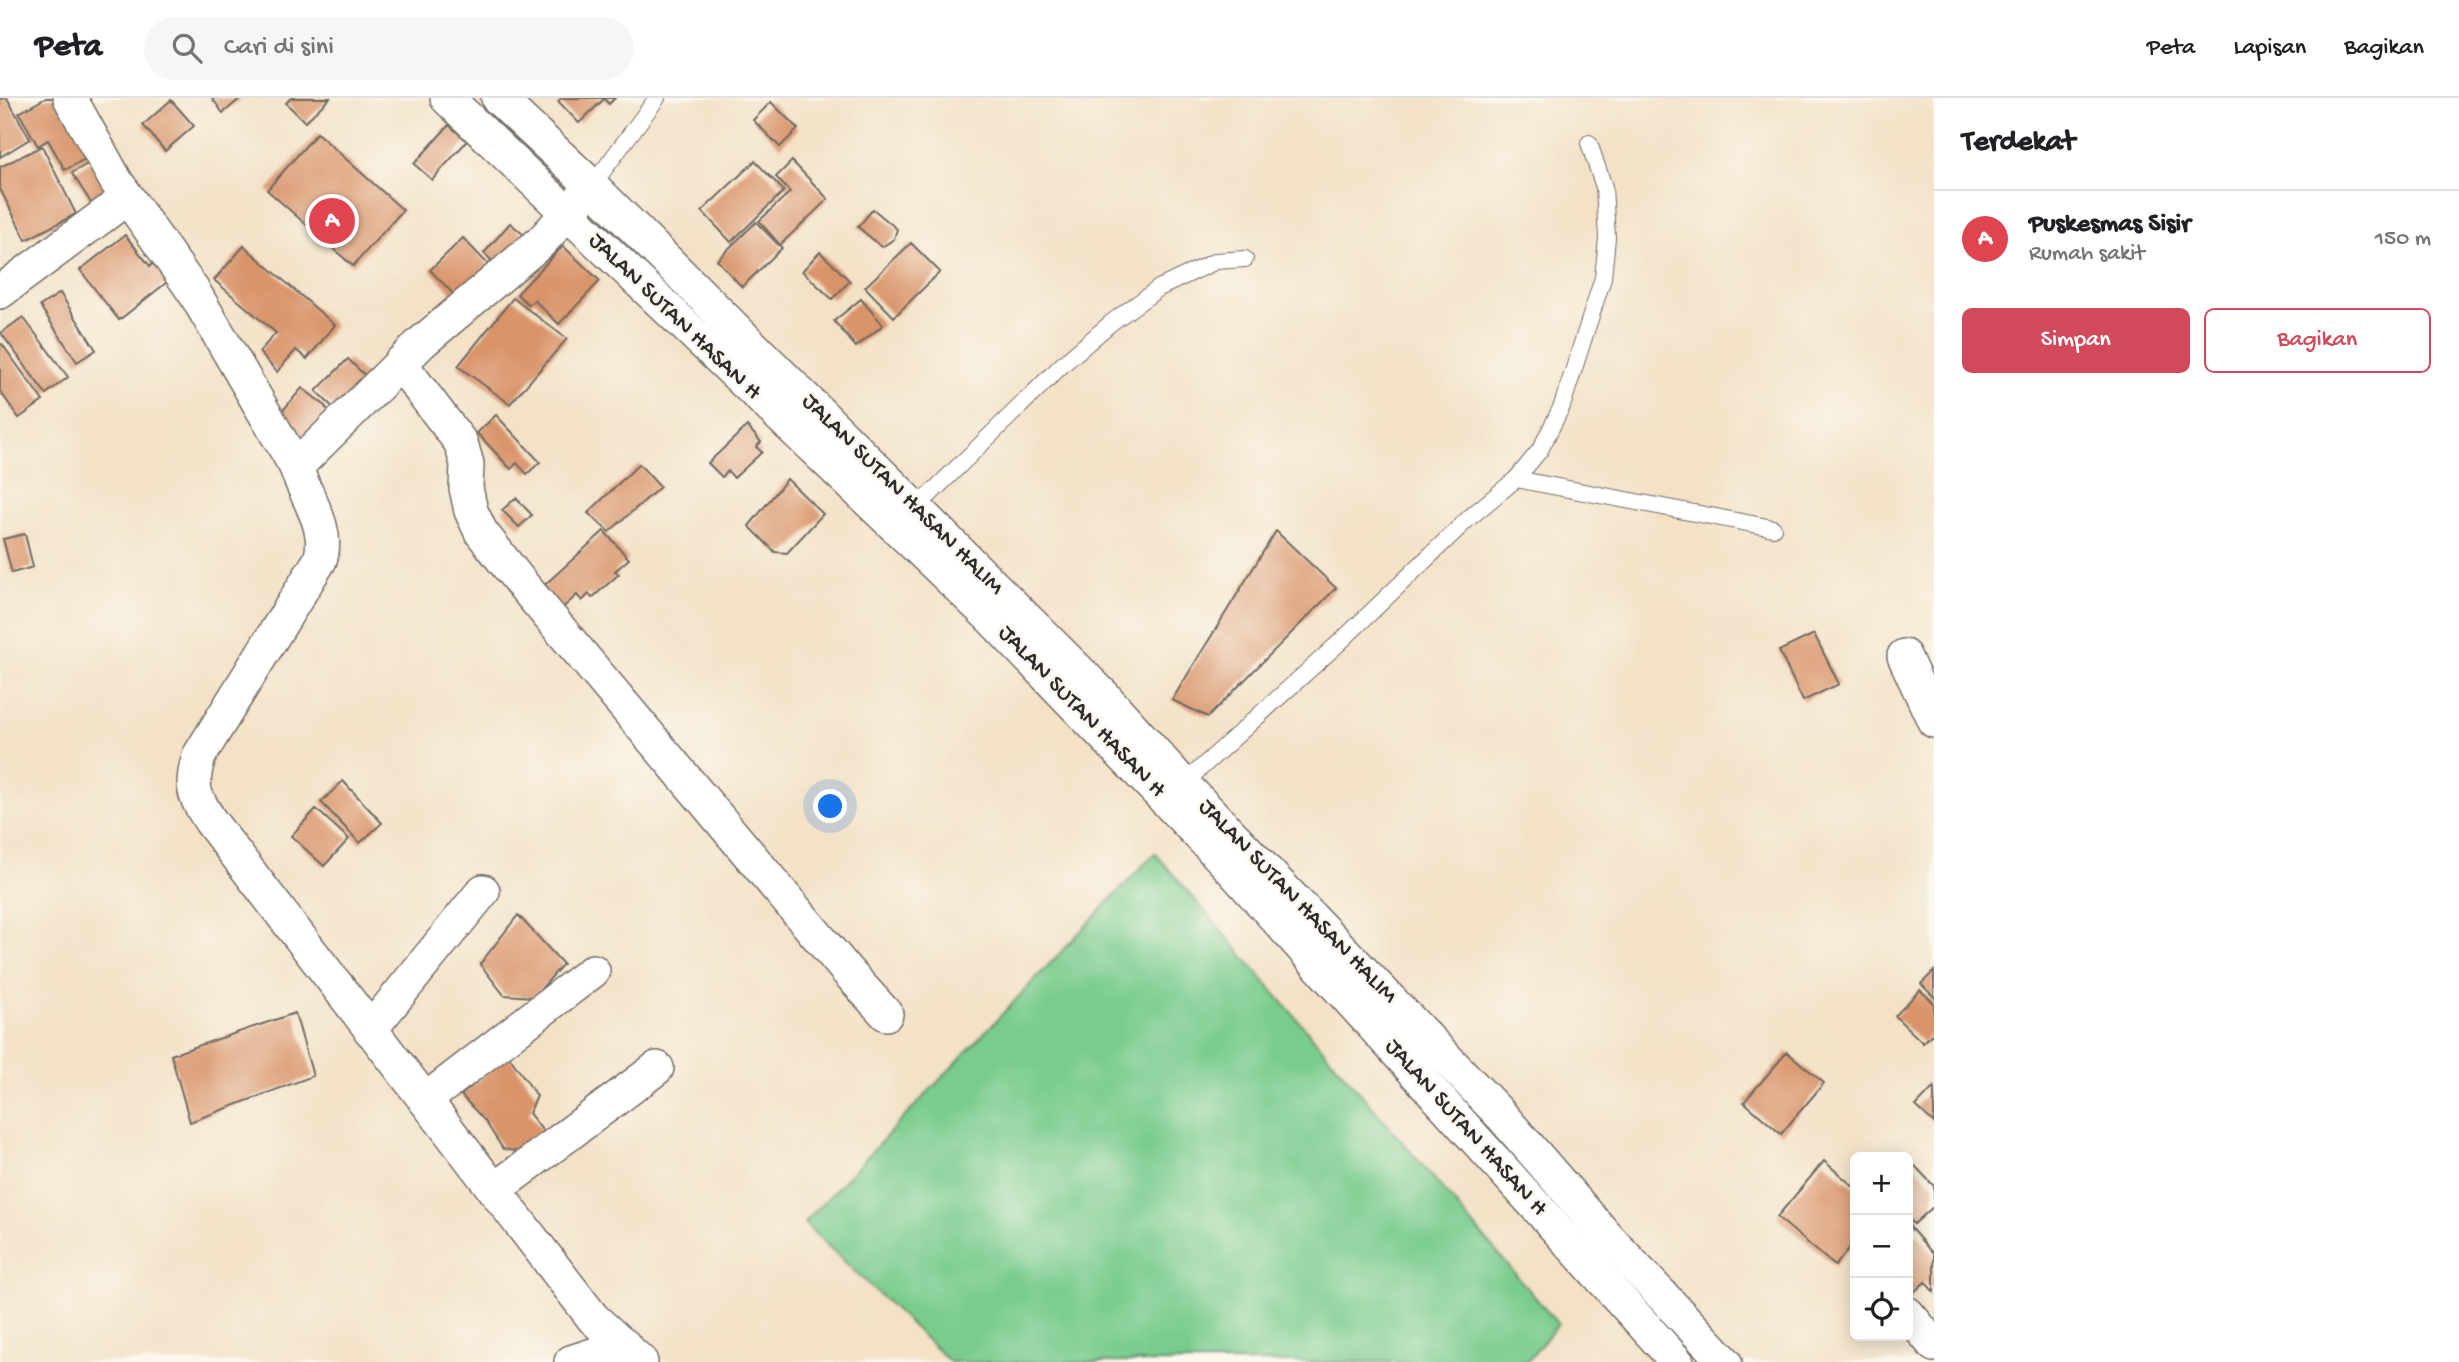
<!DOCTYPE html>
<html lang="id">
<meta charset="utf-8">
<style>
:root{--surface:#fff;--page:#f6f6f6;--text:#202124;--muted:#757577;--line:#e0e0e0;--accent:#d1495b}
body{margin:0;font-family:"Gochi Hand",sans-serif;background:var(--page);color:var(--text)}
.controls{position:absolute;right:21px;bottom:21px;display:grid;overflow:hidden;border-radius:10px;box-shadow:0 4px 18px #0003}
.controls button{width:63px;height:63px;display:grid;place-items:center;padding:0;border:0;border-bottom:2px solid var(--line);background:var(--surface);color:var(--text);font:35px sans-serif}
.you{position:absolute;left:831px;top:709px;width:24px;height:24px;margin:-18px;border:5px solid #fff;border-radius:50%;background:#1a73e8;box-shadow:0 0 0 10px #1a73e833}
.badge{display:grid;place-items:center;width:46px;height:46px;border-radius:50%;background:var(--accent);color:#fff;font-size:23px;font-weight:700}
.pin{position:absolute;translate:-50% -50%;border:4px solid #fff;box-shadow:0 2px 7px #0006}
.list{margin:0;padding:0;list-style:none}
h2{display:flex;justify-content:space-between;align-items:center;height:91px;margin:0;padding:0 28px;font-size:30px}
h2 small{font-size:23px;font-weight:400;color:var(--muted)}
.list li{display:grid;grid-template-columns:46px 1fr auto;gap:21px;align-items:center;box-sizing:border-box;height:98px;padding:0 28px;border-top:2px solid var(--line)}
.list b{display:block;font-size:26px;white-space:nowrap}
.list p{margin:0;font-size:23px;white-space:nowrap;color:var(--muted)}
.list em{font-size:23px;font-style:normal;color:var(--muted)}
.actions{display:flex;gap:14px;padding:21px 28px}
.actions a{flex:1;padding:16px 0;border:2px solid var(--accent);border-radius:10px;text-align:center;font-size:24px;color:var(--accent)}
.actions .main{background:var(--accent);color:#fff}
.icon{flex:none;width:38px;height:38px;fill:none;stroke:currentColor;stroke-width:2;stroke-linecap:round;stroke-linejoin:round}
.map{position:relative;flex:none;width:1934px;height:1264px;overflow:hidden}
header{display:flex;align-items:center;gap:42px;box-sizing:border-box;height:98px;padding:0 35px;background:var(--surface);border-bottom:2px solid var(--line)}
header strong{font-size:33px}
nav{display:flex;gap:38px;margin-inline-start:auto;font-size:24px}
.search{width:490px;height:63px;background:var(--page);display:flex;align-items:center;gap:18px;box-sizing:border-box;padding:0 24px;border-radius:38px;color:var(--muted);font-size:26px}
main{display:flex}
aside{flex:1;background:var(--surface)}
.map>svg:first-child{display:block}
.green{fill:#79cc8e;stroke:#527c5c;stroke-width:2}
.building{fill:#d9946b}
.lines{fill:none;stroke-linecap:round;stroke-linejoin:round}
.lane-casing{stroke:#716b62;stroke-width:18}
.street-casing{stroke:#716b62;stroke-width:36}
.lane{stroke:#fff;stroke-width:16}
.street{stroke:#fff;stroke-width:33}
.labels{text-anchor:middle;dominant-baseline:central;stroke-width:5;stroke-linejoin:round;paint-order:stroke}
.street-label{font-size:24px;fill:#2b2b2b;stroke:#fbf7ec}
</style>
<header>
<strong>Peta</strong>
<div class="search"><svg class="icon" aria-label="search" viewBox="0 0 24 24"><circle cx="10" cy="10" r="6"/><path d="M15 15l6 6"/></svg>Cari di sini</div>
<nav><a>Peta</a><a>Lapisan</a><a>Bagikan</a></nav>
</header>
<main>
<div class="map">
<svg width="1934" height="1264" viewBox="0 0 1934 1264">
<rect width="100%" height="100%" fill="#fbf7ec"/>
<filter id="ink" filterUnits="userSpaceOnUse"><feTurbulence type="fractalNoise" baseFrequency=".0143" numOctaves="2"/><feDisplacementMap in="SourceGraphic" scale="14" xChannelSelector="R" yChannelSelector="G"/><feConvolveMatrix kernelMatrix="1 2 1 2 8 2 1 2 1" color-interpolation-filters="sRGB"/></filter>
<filter id="wash" filterUnits="userSpaceOnUse"><feTurbulence type="fractalNoise" baseFrequency=".00686" numOctaves="4" result="noise"/><feDisplacementMap in="SourceGraphic" scale="28" xChannelSelector="R" yChannelSelector="G"/><feGaussianBlur stdDeviation="1.57" result="paint"/><feColorMatrix in="noise" values="0 0 0 0 0 0 0 0 0 0 0 0 0 0 0 0 0 1.4 0 .05"/><feComposite in="paint" operator="in"/></filter>
<g filter="url(#wash)">
<rect width="100%" height="100%" fill="#f3e2c7"/>
<path class="green" d="M 1155,755 L 1558,1226 L 1527,1264 L 950,1264 L 804,1125 Z"/>
<g id="blocks">
<g class="building">
<path d="M 7,0 L 30,41 L 0,59 L 0,1 Z"/>
<path d="M 46,0 L 68,0 L 97,54 L 65,72 L 48,42 L 38,48 L 19,15 Z"/>
<path d="M 212,0 L 241,0 L 223,15 Z"/>
<path d="M 291,0 L 330,0 L 305,24 L 286,5 Z"/>
<path d="M 562,0 L 615,0 L 609,6 L 604,1 L 579,25 L 558,3 Z"/>
<path d="M 171,2 L 194,28 L 165,53 L 143,27 Z"/>
<path d="M 771,4 L 798,31 L 780,49 L 753,22 Z"/>
<path d="M 449,27 L 467,43 L 432,82 L 414,66 Z"/>
<path d="M 317,35 L 403,112 L 353,168 L 267,92 Z"/>
<path d="M 42,48 L 76,116 L 26,142 L 0,91 L 0,69 Z"/>
<path d="M 101,58 L 117,87 L 95,111 L 72,75 Z"/>
<path d="M 755,63 L 784,93 L 731,144 L 702,113 Z"/>
<path d="M 792,63 L 828,101 L 780,147 L 759,123 L 790,94 L 776,79 Z"/>
<path d="M 873,111 L 897,131 L 894,141 L 882,149 L 858,129 Z"/>
<path d="M 756,124 L 782,150 L 742,189 L 717,162 Z"/>
<path d="M 510,125 L 531,143 L 503,174 L 484,155 Z"/>
<path d="M 125,137 L 150,168 L 161,158 L 176,177 L 119,222 L 80,172 Z"/>
<path d="M 463,140 L 498,177 L 464,207 L 430,172 Z"/>
<path d="M 911,145 L 940,174 L 894,219 L 865,189 Z"/>
<path d="M 244,148 L 335,227 L 307,261 L 296,252 L 277,274 L 259,254 L 276,235 L 214,182 Z"/>
<path d="M 563,148 L 600,183 L 559,226 L 534,202 L 529,207 L 517,196 Z"/>
<path d="M 820,154 L 850,183 L 832,201 L 802,173 Z"/>
<path d="M 60,195 L 96,252 L 77,264 L 40,208 Z"/>
<path d="M 513,200 L 567,241 L 510,306 L 458,268 Z"/>
<path d="M 861,201 L 883,227 L 856,249 L 834,223 Z"/>
<path d="M 23,219 L 68,279 L 46,296 L 1,235 Z"/>
<path d="M 2,246 L 43,303 L 19,320 L 0,293 L 0,247 Z"/>
<path d="M 348,261 L 376,288 L 344,320 L 316,293 Z"/>
<path d="M 302,290 L 323,306 L 338,324 L 296,368 L 271,326 Z"/>
<path d="M 496,317 L 540,364 L 527,376 L 517,365 L 511,371 L 477,335 Z"/>
<path d="M 747,328 L 761,344 L 756,349 L 762,354 L 734,380 L 728,373 L 722,379 L 708,365 Z"/>
<path d="M 639,366 L 660,389 L 609,434 L 588,415 Z"/>
<path d="M 787,381 L 823,416 L 787,455 L 775,454 L 749,428 Z"/>
<path d="M 516,400 L 532,417 L 519,429 L 502,412 Z"/>
<path d="M 604,433 L 629,461 L 615,473 L 619,476 L 592,500 L 589,496 L 582,503 L 577,497 L 558,514 L 539,492 Z"/>
<path d="M 1276,433 L 1336,490 L 1208,619 L 1172,602 Z"/>
<path d="M 25,436 L 33,469 L 12,475 L 3,441 Z"/>
<path d="M 1814,536 L 1839,586 L 1803,603 L 1779,553 Z"/>
<path d="M 343,683 L 382,725 L 360,745 L 321,704 Z"/>
<path d="M 316,711 L 349,741 L 324,768 L 291,738 Z"/>
<path d="M 518,817 L 563,866 L 534,899 L 504,897 L 480,866 Z"/>
<path d="M 1934,873 L 1934,899 L 1921,886 Z"/>
<path d="M 1920,892 L 1934,905 L 1934,934 L 1923,945 L 1895,918 Z"/>
<path d="M 295,915 L 313,978 L 190,1024 L 171,957 Z"/>
<path d="M 1787,954 L 1824,985 L 1781,1036 L 1744,1004 Z"/>
<path d="M 508,957 L 537,998 L 529,1015 L 552,1045 L 534,1056 L 503,1051 L 485,1023 L 461,997 Z"/>
<path d="M 1934,989 L 1934,1025 L 1916,1008 Z"/>
<path d="M 1824,1063 L 1855,1090 L 1855,1143 L 1835,1168 L 1777,1119 Z"/>
<path d="M 1914,1067 L 1934,1088 L 1934,1108 L 1914,1126 L 1908,1120 L 1908,1072 Z"/>
<path d="M 1908,1127 L 1934,1157 L 1934,1194 L 1925,1184 L 1912,1196 L 1908,1191 Z"/>
</g>
</g>
</g>
<g filter="url(#ink)">
<use href="#blocks" fill-opacity="0" stroke="#716b62" stroke-width="2"/>
<g class="lines">
<g class="lane-casing">
<g id="lane">
<path d="M 592,88 L 657,0"/>
<path d="M 1516,381 L 1773,430"/>
<path d="M 916,410 L 1062,267 L 1112,224 L 1159,190 L 1216,163 L 1245,161"/>
<path d="M 1183,686 L 1340,544 L 1469,420 L 1516,381 L 1540,352 L 1562,308 L 1603,180 L 1607,140 L 1604,89 L 1589,45"/>
</g>
</g>
<g class="street-casing">
<g id="street">
<path d="M 70,0 L 116,83 L 194,194 L 296,369"/>
<path d="M 447,0 L 990,519 L 1223,762 L 1677,1264"/>
<path d="M 498,0 L 592,88 L 1105,599 L 1183,686 L 1501,1017 L 1609,1141 L 1725,1264"/>
<path d="M 581,100 L 541,144 L 421,245 L 296,369 C 305,399 331,430 320,462 L 199,658 C 190,690 193,696 211,724 L 593,1220 L 641,1264"/>
<path d="M 0,194 L 127,100"/>
<path d="M 400,265 L 461,345 L 467,366 L 466,390 L 471,413 L 481,434 L 522,486 L 847,873 L 886,916"/>
<path d="M 1904,558 L 1934,623"/>
<path d="M 370,932 L 483,793"/>
<path d="M 425,1002 L 593,873"/>
<path d="M 494,1092 L 657,970"/>
<path d="M 1908,1216 L 1934,1247"/>
<path d="M 571,1264 L 624,1247"/>
</g>
</g>
<use href="#lane" class="lane"/>
<use href="#street" class="street"/>
</g>
</g>
<g class="labels">
<g class="street-label">
<text transform="translate(674 219) rotate(44)">JALAN SUTAN HASAN H</text>
<text transform="translate(902 397) rotate(45)">JALAN SUTAN HASAN HALIM</text>
<text transform="translate(1081 614) rotate(46)">JALAN SUTAN HASAN H</text>
<text transform="translate(1297 804) rotate(46)">JALAN SUTAN HASAN HALIM</text>
<text transform="translate(1465 1030) rotate(48)">JALAN SUTAN HASAN H</text>
</g>
</g>
</svg>
<div class="controls">
<button>+</button>
<button>−</button>
<button><svg class="icon" aria-label="locate" viewBox="0 0 24 24"><circle cx="12" cy="12" r="6"/><path d="M12 2v4M12 18v4M2 12h4M18 12h4"/></svg></button>
</div>
<div class="you"></div>
<div class="pin badge" style="left:332px;top:123px;background:#e0444e">A</div>
</div>
<aside>
<h2>Terdekat<small></small></h2>
<ul class="list">
<li><span class="badge" style="background:#e0444e">A</span><div><b>Puskesmas Sisir</b><p>Rumah sakit</p></div><em>150 m</em></li>
</ul>
<div class="actions"><a class="main">Simpan</a><a>Bagikan</a></div>
</aside>
</main>
